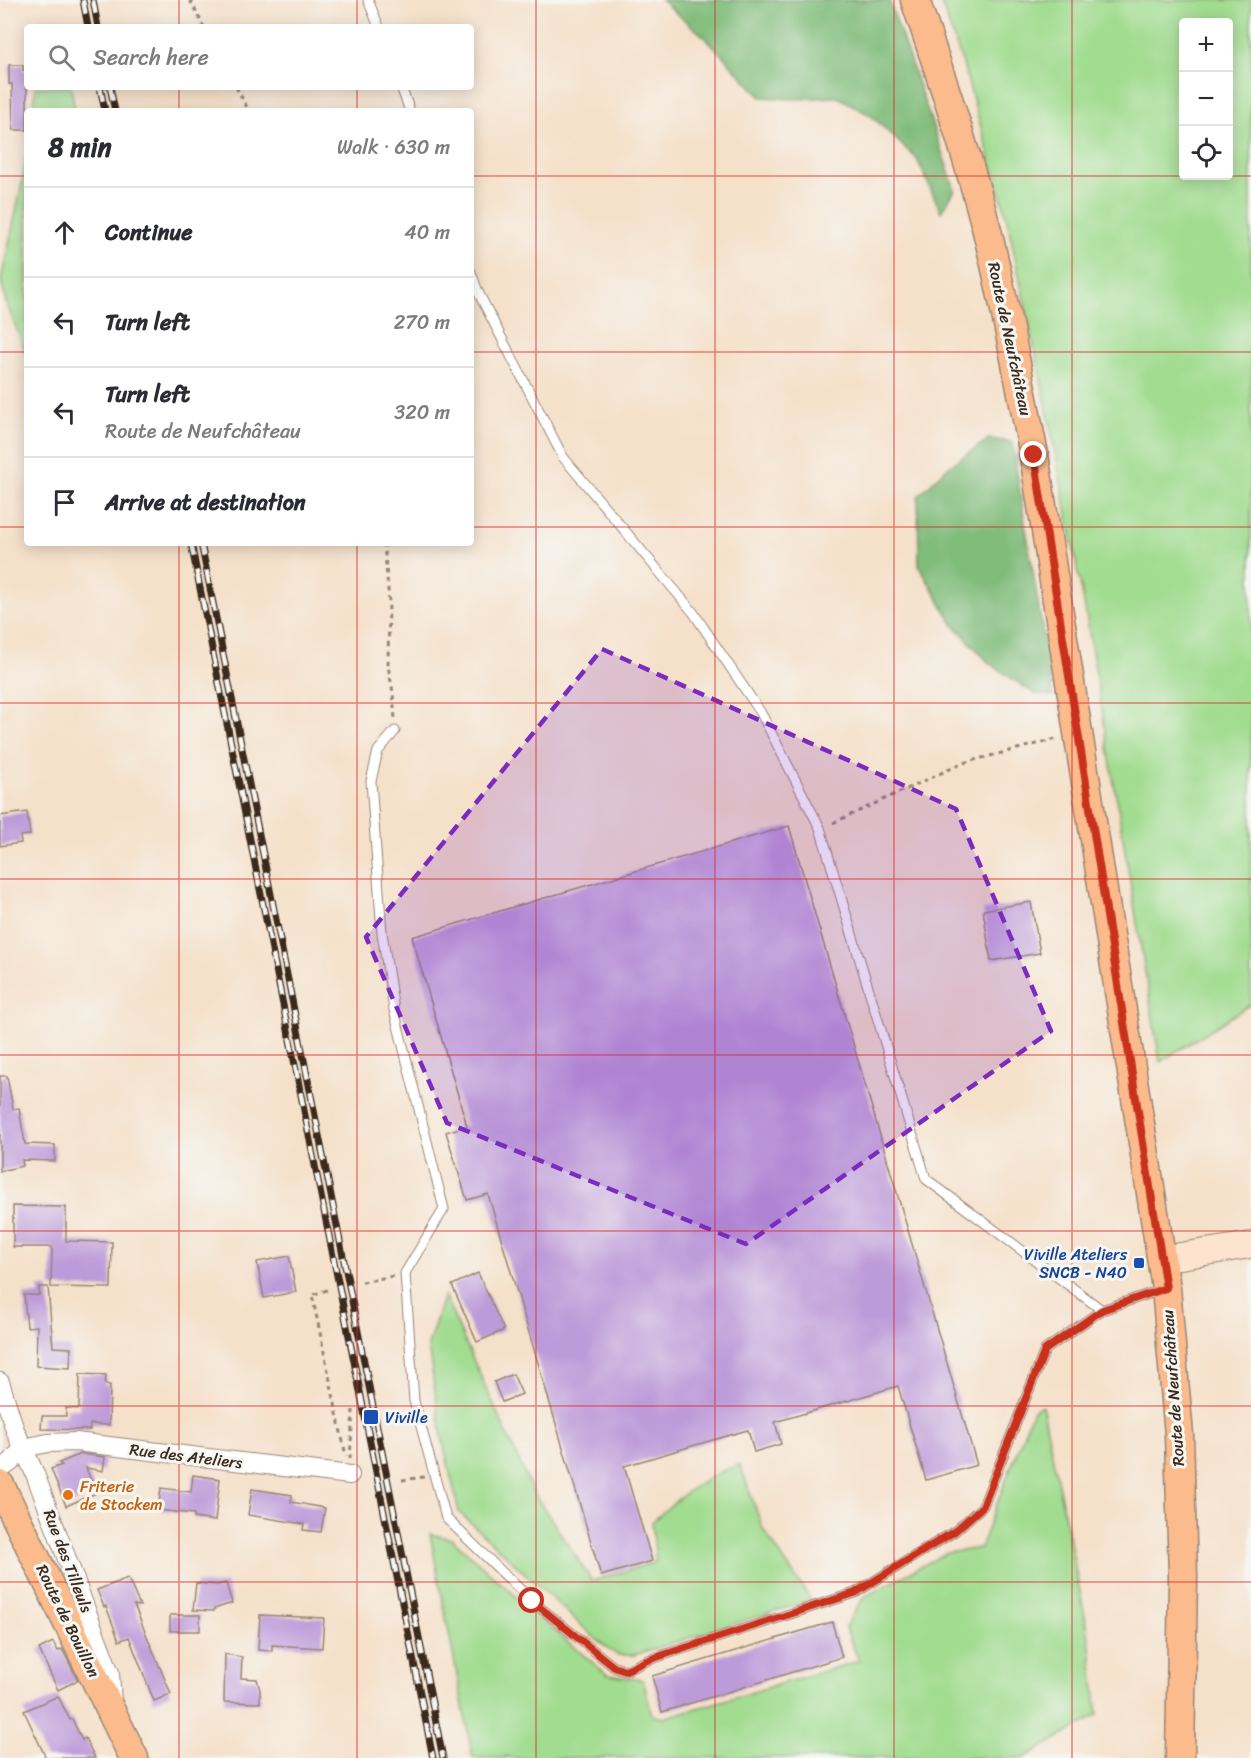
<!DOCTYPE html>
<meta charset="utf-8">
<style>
:root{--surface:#fff;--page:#f7f7f7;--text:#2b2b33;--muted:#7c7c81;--line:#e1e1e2}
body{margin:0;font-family:Sriracha,sans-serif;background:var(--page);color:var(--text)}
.controls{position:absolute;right:18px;top:18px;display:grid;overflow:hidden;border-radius:6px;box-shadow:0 3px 15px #0003}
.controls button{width:54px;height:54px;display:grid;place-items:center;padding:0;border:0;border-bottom:2px solid var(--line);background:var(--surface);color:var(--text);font:30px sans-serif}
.stop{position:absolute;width:18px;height:18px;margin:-14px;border:4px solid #c8321e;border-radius:50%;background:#fff}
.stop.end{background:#c8321e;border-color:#fff;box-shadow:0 2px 6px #0008}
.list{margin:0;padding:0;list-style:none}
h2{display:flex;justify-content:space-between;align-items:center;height:78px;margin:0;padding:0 24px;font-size:26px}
h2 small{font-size:20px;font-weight:400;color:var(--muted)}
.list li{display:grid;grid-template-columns:39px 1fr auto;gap:18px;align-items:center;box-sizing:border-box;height:90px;padding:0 24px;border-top:2px solid var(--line)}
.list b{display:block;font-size:22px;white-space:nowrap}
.list p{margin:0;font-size:20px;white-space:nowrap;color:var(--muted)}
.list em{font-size:20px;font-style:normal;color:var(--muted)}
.icon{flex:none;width:33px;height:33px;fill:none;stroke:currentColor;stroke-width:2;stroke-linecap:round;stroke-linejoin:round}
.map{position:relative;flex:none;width:1251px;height:1758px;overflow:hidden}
.search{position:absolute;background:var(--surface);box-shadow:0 3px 15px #0003;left:24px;top:24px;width:450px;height:66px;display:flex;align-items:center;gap:15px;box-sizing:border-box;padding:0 21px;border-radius:6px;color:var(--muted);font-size:22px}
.panel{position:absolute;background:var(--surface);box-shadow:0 3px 15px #0003;left:24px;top:108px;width:450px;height:438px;border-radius:6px}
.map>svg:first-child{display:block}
.green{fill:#a1dc90;stroke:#6e8357;stroke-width:1.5;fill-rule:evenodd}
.forest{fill:#80bc7a;stroke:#5e734c;stroke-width:1.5}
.building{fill:#bd9ad9}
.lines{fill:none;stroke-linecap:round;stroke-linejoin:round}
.lane-casing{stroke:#988574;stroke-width:11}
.street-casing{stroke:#988574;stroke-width:20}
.secondary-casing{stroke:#988574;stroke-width:28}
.primary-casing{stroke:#988574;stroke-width:31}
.path{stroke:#988574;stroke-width:3;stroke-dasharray:4.5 4.5;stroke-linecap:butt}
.lane{stroke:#fff;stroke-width:9}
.street{stroke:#fff;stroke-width:18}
.secondary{stroke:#fde4d1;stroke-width:26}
.primary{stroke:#fbbb8d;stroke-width:28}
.rail-casing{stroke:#3b2a1e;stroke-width:7}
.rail{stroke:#f6f6f2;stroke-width:4.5;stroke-dasharray:14;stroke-linecap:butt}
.route{stroke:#c8321e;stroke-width:8}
.marked{fill:#7b2cbf;fill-opacity:0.2;stroke:#7b2cbf;stroke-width:4.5;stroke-dasharray:12 8;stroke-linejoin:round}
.grid{fill:none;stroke:#d62828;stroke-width:1.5;stroke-opacity:0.55}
.transit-dot{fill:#1a4fb4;stroke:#f6f6f2;stroke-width:2}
.food-dot{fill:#e8710a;stroke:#f6f6f2;stroke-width:2}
.labels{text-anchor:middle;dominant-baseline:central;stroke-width:6;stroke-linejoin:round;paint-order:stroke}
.street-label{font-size:16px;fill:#3b2a1e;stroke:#f6f6f2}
.transit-label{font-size:16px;fill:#164399;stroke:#f6f6f2;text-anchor:end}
.food-label{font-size:16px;fill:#c56008;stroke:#f6f6f2;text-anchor:start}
</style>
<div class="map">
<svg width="1251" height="1758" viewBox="0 0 1251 1758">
<rect width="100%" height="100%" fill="#f6f6f2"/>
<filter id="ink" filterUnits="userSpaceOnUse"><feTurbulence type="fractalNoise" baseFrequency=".0167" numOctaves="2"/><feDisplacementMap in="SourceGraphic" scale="12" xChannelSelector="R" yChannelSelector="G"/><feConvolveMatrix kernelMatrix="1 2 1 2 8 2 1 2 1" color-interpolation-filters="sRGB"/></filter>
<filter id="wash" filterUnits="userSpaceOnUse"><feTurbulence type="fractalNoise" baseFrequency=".008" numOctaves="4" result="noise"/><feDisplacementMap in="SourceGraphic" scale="24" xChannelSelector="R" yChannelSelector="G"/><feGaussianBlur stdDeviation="1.35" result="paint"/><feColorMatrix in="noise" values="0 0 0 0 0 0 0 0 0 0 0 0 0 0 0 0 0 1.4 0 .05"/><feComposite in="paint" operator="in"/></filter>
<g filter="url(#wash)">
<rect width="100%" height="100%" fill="#f5e0c9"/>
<g class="green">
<path d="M 940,0 L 1251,0 L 1251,1004 L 1160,1062 L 1086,614 L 1044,393 L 1005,210 L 962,61 ZM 1228,22 L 1228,176 L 1184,176 L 1184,22 Z"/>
<path d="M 36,87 L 71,87 L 75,111 L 33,111 Z"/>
<path d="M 27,151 L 27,355 L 6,302 L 1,280 L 22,184 Z"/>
<path d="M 444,1295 L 533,1492 L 592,1581 L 656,1562 L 652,1522 C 678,1498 704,1475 740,1465 L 763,1529 L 811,1600 L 634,1655 L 617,1655 L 596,1639 L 459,1512 L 442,1437 L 428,1345 Z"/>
<path d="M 1042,1405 L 1088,1631 L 1098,1715 L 1024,1758 L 512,1758 L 506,1756 L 506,1758 L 473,1758 L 430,1534 L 452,1539 L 560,1636 L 608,1675 L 643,1680 L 652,1715 L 663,1718 L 859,1661 L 845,1627 L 864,1597 L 946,1553 L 980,1548 L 1033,1410 Z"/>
</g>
<g class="forest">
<path d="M 661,0 L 889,0 L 955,190 L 941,212 L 917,159 L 870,115 L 838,97 L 794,99 L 761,97 L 707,39 Z"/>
<path d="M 989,439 L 1012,442 L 1053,696 L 1035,694 L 989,663 L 953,624 L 919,566 L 918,496 L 948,467 Z"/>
</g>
<g id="blocks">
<g class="building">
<path d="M 9,65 L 23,65 L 23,70 L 27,70 L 27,130 L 13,130 L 12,84 L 9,84 Z"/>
<path d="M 27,812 L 30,835 L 20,836 L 21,843 L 0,846 L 0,816 Z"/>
<path d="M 789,826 L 977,1465 L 926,1480 L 898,1386 L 775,1422 L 781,1444 L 754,1452 L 748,1430 L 730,1435 L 624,1466 L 652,1561 L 601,1576 L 488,1194 L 467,1200 L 446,1132 L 467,1126 L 412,937 Z"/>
<path d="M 1031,902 L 1040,953 L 991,961 L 983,910 Z"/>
<path d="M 0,1076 L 7,1076 L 13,1109 L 19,1108 L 25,1144 L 55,1145 L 55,1161 L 22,1160 L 23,1166 L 0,1171 Z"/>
<path d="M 13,1206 L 66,1207 L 66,1241 L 112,1242 L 111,1288 L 51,1287 L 52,1247 L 13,1247 Z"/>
<path d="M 289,1256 L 296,1292 L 264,1298 L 257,1262 Z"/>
<path d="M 478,1273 L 504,1330 L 477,1342 L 452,1285 Z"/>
<path d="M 39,1287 L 48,1287 L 53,1347 L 71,1348 L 70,1368 L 36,1366 L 37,1326 L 27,1327 L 24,1295 L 39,1295 Z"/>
<path d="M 80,1374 L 106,1375 L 105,1384 L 110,1385 L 109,1425 L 90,1424 L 90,1430 L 41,1429 L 42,1416 L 66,1416 L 66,1408 L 79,1409 Z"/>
<path d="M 513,1374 L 522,1394 L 502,1402 L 494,1382 Z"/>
<path d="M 81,1454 L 105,1457 L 103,1471 L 86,1468 L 96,1493 L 66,1506 L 51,1469 L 62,1465 L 59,1463 Z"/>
<path d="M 193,1475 L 220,1479 L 215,1521 L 194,1518 L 194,1514 L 158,1510 L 161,1488 L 191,1492 Z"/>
<path d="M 252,1489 L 292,1495 L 291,1502 L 325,1508 L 321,1532 L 303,1530 L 304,1524 L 248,1515 Z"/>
<path d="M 128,1578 L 140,1606 L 134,1605 L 171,1694 L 154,1701 L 129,1637 L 119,1641 L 106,1606 L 104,1607 L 97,1590 Z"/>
<path d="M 196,1583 L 217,1585 L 226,1583 L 232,1603 L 214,1609 L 214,1611 L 193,1610 Z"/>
<rect x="170" y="1615" width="30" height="16"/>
<path d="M 260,1615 L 324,1618 L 322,1648 L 272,1645 L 272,1651 L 258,1650 Z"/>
<path d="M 832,1622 L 842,1657 L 662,1712 L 652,1676 Z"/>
<path d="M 53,1642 L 58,1651 L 62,1649 L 78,1680 L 58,1690 L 39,1649 Z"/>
<path d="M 225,1654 L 242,1657 L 241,1678 L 257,1679 L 260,1690 L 260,1703 L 224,1702 Z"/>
<path d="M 58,1696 L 70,1720 L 72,1719 L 82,1740 L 85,1738 L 95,1758 L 46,1758 L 24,1711 Z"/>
</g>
</g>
</g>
<g filter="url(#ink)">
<use href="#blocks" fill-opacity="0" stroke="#988574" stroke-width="1.5"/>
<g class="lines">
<g class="lane-casing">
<g id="lane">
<path d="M 368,0 L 379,27"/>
<path d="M 401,87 L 410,111"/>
<path d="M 471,272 L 478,292 L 563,457 L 693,612 L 761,713 L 820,828 L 926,1179 L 1102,1310"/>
<path d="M 395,731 L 378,751 L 371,781 L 382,933 L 394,1010 L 444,1209 L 405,1273 L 414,1401 L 446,1518 L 532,1601 L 614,1667 L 625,1671 L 648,1660 L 855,1593 L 955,1531 L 983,1506 L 1045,1350 L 1102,1310 L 1163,1289"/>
</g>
</g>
<g class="street-casing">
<g id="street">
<path d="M 0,1382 L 15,1430 L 35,1474 L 110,1673 L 112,1702"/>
<path d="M 23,1448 L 48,1443 L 76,1442 L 350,1475"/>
<path d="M 0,1470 L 11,1462 L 23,1448"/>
</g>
</g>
<g class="secondary-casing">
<path id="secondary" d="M 1161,1259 L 1251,1245"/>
</g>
<g class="primary-casing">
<g id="primary">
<path d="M 915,0 C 941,75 966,150 986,227 C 1005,302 1019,379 1034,455 L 1166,1288 L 1179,1435 L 1183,1578 L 1180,1758"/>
<path d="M 0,1485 L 134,1758"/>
</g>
</g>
<g class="path">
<path d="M 190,0 L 204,27"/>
<path d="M 236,87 L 249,111"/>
<path d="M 384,543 L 389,601 L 388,666 L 393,692 L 395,720"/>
<path d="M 833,823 L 963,763 L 1056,739"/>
<path d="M 362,1282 L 393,1276"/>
<path d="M 327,1290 L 312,1295 L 346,1456"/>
<path d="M 350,1459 L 353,1410"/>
<path d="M 402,1480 L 424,1477"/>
</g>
<use href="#lane" class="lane"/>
<use href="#street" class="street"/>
<use href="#secondary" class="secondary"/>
<use href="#primary" class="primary"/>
<g class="rail-casing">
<g id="rail">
<path d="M 83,0 L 88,27"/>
<path d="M 93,0 L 98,27"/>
<path d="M 100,87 L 105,111"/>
<path d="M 110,87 L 115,111"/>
<path d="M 191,543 L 433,1758"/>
<path d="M 201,543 L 443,1758"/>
</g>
</g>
<use href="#rail" class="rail"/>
</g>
</g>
<g class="lines" filter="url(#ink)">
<path class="route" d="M 532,1601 L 614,1667 L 625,1671 L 648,1660 L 855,1593 L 955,1531 L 983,1506 L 1045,1350 L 1102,1310 L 1166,1288 L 1034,455"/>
</g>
<path class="marked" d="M 602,649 L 956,809 L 1051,1031 L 746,1244 L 447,1123 L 366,937 Z"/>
<path class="grid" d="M 179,0 L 179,27M 357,0 L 357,27M 536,0 L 536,1758M 715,0 L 715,1758M 894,0 L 894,1758M 1072,0 L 1072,1758M 179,87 L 179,111M 357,87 L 357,111M 0,176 L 27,176M 471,176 L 1251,176M 0,352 L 27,352M 471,352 L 1251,352M 0,527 L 27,527M 471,527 L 1251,527M 179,543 L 179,1758M 357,543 L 357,1758M 0,703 L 1251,703M 0,879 L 1251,879M 0,1055 L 1251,1055M 0,1231 L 1251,1231M 0,1406 L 1251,1406M 0,1582 L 1251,1582"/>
<g class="transit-dot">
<rect x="1133" y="1257" width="12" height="12" rx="3"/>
<rect x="363" y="1409" width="16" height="16" rx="3"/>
</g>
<circle class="food-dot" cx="68" cy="1495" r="6"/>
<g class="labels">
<g class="street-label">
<text transform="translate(1010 339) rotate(78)">Route de Neufchâteau</text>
<text transform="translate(1173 1388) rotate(-94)">Route de Neufchâteau</text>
<text transform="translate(186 1456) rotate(7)">Rue des Ateliers</text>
<text transform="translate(68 1561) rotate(69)">Rue des Tilleuls</text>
<text transform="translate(68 1621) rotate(64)">Route de Bouillon</text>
</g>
<g class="transit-label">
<text x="1127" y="1254">Viville Ateliers<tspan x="1127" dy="18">SNCB - N40</tspan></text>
<text x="385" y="1417" text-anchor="start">Viville</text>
</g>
<g class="food-label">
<text x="80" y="1486">Friterie<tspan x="80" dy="18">de Stockem</tspan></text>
</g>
</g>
</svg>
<div class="controls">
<button>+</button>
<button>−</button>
<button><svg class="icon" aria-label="locate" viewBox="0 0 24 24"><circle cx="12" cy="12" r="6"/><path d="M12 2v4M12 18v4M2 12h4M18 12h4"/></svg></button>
</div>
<div class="stop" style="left:532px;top:1601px"></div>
<div class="stop end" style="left:1034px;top:455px"></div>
<div class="search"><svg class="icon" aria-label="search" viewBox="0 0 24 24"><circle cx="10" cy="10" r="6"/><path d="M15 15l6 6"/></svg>Search here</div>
<section class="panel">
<h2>8 min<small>Walk · 630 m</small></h2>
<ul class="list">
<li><svg class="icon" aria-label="ahead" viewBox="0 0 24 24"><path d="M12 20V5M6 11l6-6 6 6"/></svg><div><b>Continue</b></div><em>40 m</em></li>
<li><svg class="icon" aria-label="left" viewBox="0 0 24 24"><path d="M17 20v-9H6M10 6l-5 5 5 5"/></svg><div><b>Turn left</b></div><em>270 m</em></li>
<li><svg class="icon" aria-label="left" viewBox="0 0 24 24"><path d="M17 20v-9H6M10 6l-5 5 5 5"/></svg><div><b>Turn left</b><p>Route de Neufchâteau</p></div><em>320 m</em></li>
<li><svg class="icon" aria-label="arrive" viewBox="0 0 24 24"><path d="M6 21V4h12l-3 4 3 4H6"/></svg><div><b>Arrive at destination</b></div></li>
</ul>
</section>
</div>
